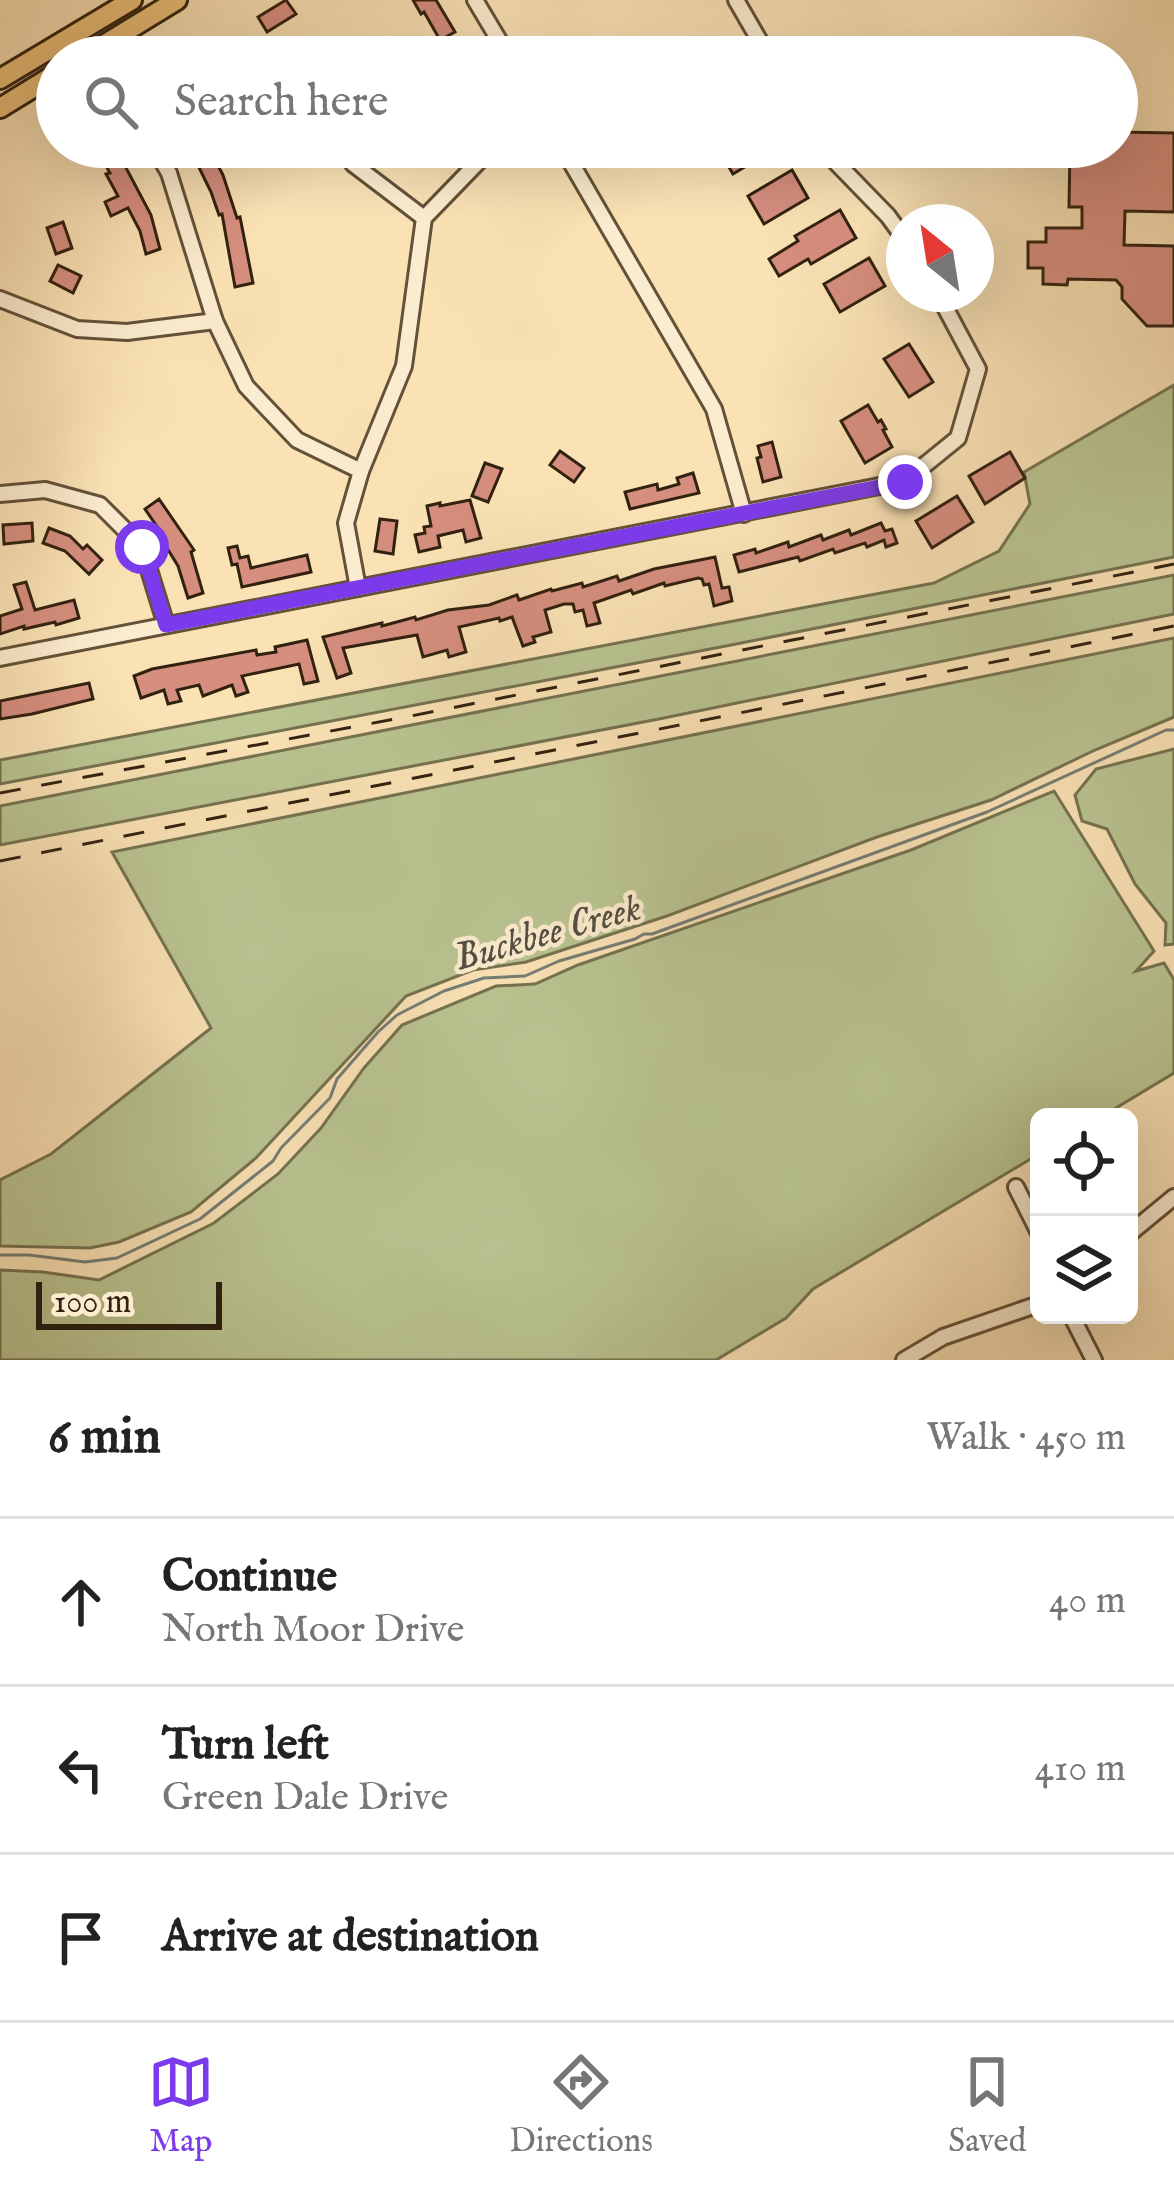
<!DOCTYPE html>
<meta charset="utf-8">
<style>
:root{--surface:#fff;--page:#f6f6f6;--text:#222;--muted:#767676;--line:#e0e0e0;--accent:#7c3aed}
body{margin:0;font-family:"IM FELL English",serif;background:var(--page);color:var(--text)}
.controls{position:absolute;right:36px;bottom:36px;display:grid;overflow:hidden;border-radius:18px;box-shadow:0 12px 48px #0002}
.controls button{width:108px;height:108px;display:grid;place-items:center;padding:0;border:0;border-bottom:3px solid var(--line);background:var(--surface);color:var(--text);font:60px sans-serif}
.compass{position:absolute;left:886px;top:204px;width:108px;height:108px;border-radius:50%;background:var(--surface);box-shadow:0 12px 48px #0002;rotate:330deg}
.scale{position:absolute;left:36px;bottom:30px;width:186px;box-sizing:border-box;padding-left:12px;border:6px solid #31210f;border-top:0;font-size:33px;line-height:42px;white-space:nowrap;color:#31210f;-webkit-text-stroke:9px #fceccf;paint-order:stroke}
.stop{position:absolute;width:36px;height:36px;margin:-27px;border:9px solid #7c3aed;border-radius:50%;background:#fff}
.stop.end{background:#7c3aed;border-color:#fff;box-shadow:0 3px 12px #0008}
.list{margin:0;padding:0;list-style:none}
h2{display:flex;justify-content:space-between;align-items:center;height:156px;margin:0;padding:0 48px;font-size:51px}
h2 small{font-size:39px;font-weight:400;color:var(--muted)}
.list li{display:grid;grid-template-columns:78px 1fr auto;gap:36px;align-items:center;box-sizing:border-box;height:168px;padding:0 48px;border-top:3px solid var(--line)}
.list b{display:block;font-size:45px;white-space:nowrap}
.list p{margin:0;font-size:39px;white-space:nowrap;color:var(--muted)}
.list em{font-size:39px;font-style:normal;color:var(--muted)}
.icon{flex:none;width:66px;height:66px;fill:none;stroke:currentColor;stroke-width:2;stroke-linecap:round;stroke-linejoin:round}
.map{position:relative;flex:none;width:1174px;height:1360px;overflow:hidden}
.search{position:absolute;background:var(--surface);box-shadow:0 12px 48px #0002;left:36px;right:36px;top:36px;height:132px;display:flex;align-items:center;gap:30px;box-sizing:border-box;padding:0 42px;border-radius:66px;color:var(--muted);font-size:45px}
.sheet{height:660px;background:var(--surface)}
nav{display:flex;justify-content:space-around;align-items:center;box-sizing:border-box;height:168px;border-top:3px solid var(--line);background:var(--surface);font-size:33px;color:var(--muted)}
nav a{display:grid;justify-items:center;gap:6px}
nav .on{color:var(--accent)}
.map>svg:first-child{display:block}
.green{fill:#b9c491;stroke:#757250;stroke-width:3}
.lines{fill:none;stroke-linecap:round;stroke-linejoin:round}
.stream{stroke:#757d75;stroke-width:3}
.building{fill:#d68e7f;stroke:#31210f;stroke-width:3}
.minor-casing{stroke:#635138;stroke-width:20}
.major-casing{stroke:#31210f;stroke-width:24}
.minor{stroke:#fceccf;stroke-width:14}
.major{stroke:#edc17a;stroke-width:18}
.rail{stroke:#31210f;stroke-width:3;stroke-dasharray:21 21;stroke-linecap:butt}
.route{stroke:#7c3aed;stroke-width:15}
.labels{text-anchor:middle;dominant-baseline:central;stroke-width:9;stroke-linejoin:round;paint-order:stroke}
.water-label{font-size:39px;font-style:italic;fill:#534f42;stroke:#fceccf}
</style>
<div class="map">
<svg width="1174" height="1360" viewBox="0 0 1174 1360">
<rect width="100%" height="100%" fill="#fae2b5"/>
<filter id="stains"><feTurbulence type="fractalNoise" baseFrequency=".00167" numOctaves="4"/><feColorMatrix values="0 0 0 0 .2 0 0 0 0 .09 0 0 0 0 .02 0 0 0 .5 -.17"/></filter>
<radialGradient id="worn" r=".72"><stop offset=".6" stop-color="#630" stop-opacity="0"/><stop offset="1" stop-color="#630" stop-opacity=".3"/></radialGradient>
<g class="green">
<path d="M 1174,385 L 1174,557 L 726,646 L 0,784 L 0,760 L 934,583 L 999,551 L 1030,504 L 1024,472 Z"/>
<path d="M 1174,575 L 1174,614 L 659,719 L 0,845 L 0,806 Z"/>
<path d="M 1174,638 L 1174,717 L 1095,750 L 991,800 L 877,837 L 667,916 L 526,962 L 473,970 L 406,996 L 256,1158 L 191,1212 L 119,1242 L 90,1248 L 0,1246 L 0,1180 L 51,1154 L 211,1028 L 112,852 Z"/>
<path d="M 1174,749 L 1174,944 L 1165,945 L 1166,923 L 1135,884 L 1107,829 L 1082,821 L 1075,795 L 1096,769 Z"/>
<path d="M 1054,791 L 1154,951 L 1136,971 L 1164,963 L 1174,980 L 1174,1073 L 1101,1117 L 1039,1117 L 1039,1154 L 813,1289 L 786,1318 L 716,1360 L 0,1360 L 0,1270 L 43,1272 L 99,1280 L 214,1223 L 278,1174 L 321,1128 L 364,1068 L 402,1025 L 496,986 L 535,984 L 578,965 L 911,850 Z"/>
</g>
<g class="lines">
<path class="stream" d="M 0,1255 L 29,1255 L 85,1262 L 117,1258 L 200,1219 L 273,1161 L 281,1148 L 330,1098 L 337,1079 L 378,1032 L 397,1015 L 444,991 L 484,978 L 525,976 L 559,961 L 635,939 L 644,934 L 652,934 L 987,812 L 1166,730 L 1174,730"/>
</g>
<g class="building">
<path d="M 286,0 L 296,14 L 267,32 L 258,17 Z"/>
<path d="M 413,0 L 436,0 L 455,32 L 440,40 L 424,12 L 421,14 Z"/>
<path d="M 1117,132 L 1174,133 L 1174,212 L 1125,211 L 1124,245 L 1174,246 L 1174,326 L 1147,326 L 1122,299 L 1122,287 L 1116,280 L 1068,279 L 1067,285 L 1043,284 L 1043,268 L 1028,268 L 1028,242 L 1046,242 L 1046,228 L 1082,228 L 1082,207 L 1069,207 L 1070,147 L 1117,147 Z"/>
<path d="M 95,147 L 115,147 L 151,215 L 160,249 L 146,254 L 140,231 L 128,208 L 111,216 L 105,202 L 118,196 L 106,174 L 110,173 Z"/>
<path d="M 189,147 L 238,147 L 215,160 L 223,175 L 237,218 L 240,217 L 253,283 L 235,287 L 222,214 L 219,215 L 211,192 Z"/>
<path d="M 717,147 L 778,147 L 733,174 Z"/>
<path d="M 792,170 L 808,198 L 764,224 L 748,196 Z"/>
<path d="M 840,210 L 856,238 L 811,264 L 808,259 L 779,276 L 769,259 L 798,241 L 795,236 Z"/>
<path d="M 63,222 L 72,248 L 56,254 L 47,228 Z"/>
<path d="M 869,258 L 885,286 L 840,312 L 824,284 Z"/>
<path d="M 58,265 L 81,276 L 73,293 L 50,281 Z"/>
<path d="M 909,344 L 933,382 L 909,397 L 884,359 Z"/>
<path d="M 868,405 L 878,422 L 881,420 L 886,429 L 883,430 L 892,447 L 865,463 L 841,421 Z"/>
<path d="M 772,442 L 781,477 L 763,482 L 757,458 L 761,457 L 758,446 Z"/>
<path d="M 560,451 L 584,468 L 574,482 L 550,465 Z"/>
<path d="M 1010,452 L 1025,478 L 985,504 L 969,476 Z"/>
<path d="M 485,463 L 502,469 L 488,502 L 472,496 Z"/>
<path d="M 693,473 L 699,493 L 630,509 L 625,492 L 657,484 L 658,490 L 679,484 L 677,478 Z"/>
<path d="M 957,496 L 973,522 L 932,548 L 916,521 Z"/>
<path d="M 159,499 L 194,550 L 191,552 L 203,593 L 188,598 L 178,566 L 162,540 L 165,538 L 145,509 Z"/>
<path d="M 470,500 L 481,538 L 466,542 L 463,530 L 438,536 L 440,547 L 419,552 L 415,535 L 425,533 L 424,527 L 431,526 L 427,506 L 440,503 L 440,506 Z"/>
<path d="M 380,519 L 397,521 L 393,554 L 375,551 Z"/>
<path d="M 32,523 L 33,541 L 4,544 L 3,525 Z"/>
<path d="M 881,523 L 885,531 L 892,529 L 897,543 L 886,547 L 884,540 L 867,547 L 865,543 L 835,553 L 833,549 L 800,561 L 798,557 L 739,572 L 734,555 L 755,549 L 756,553 L 788,542 L 789,547 L 821,535 L 823,540 L 849,530 L 851,535 Z"/>
<path d="M 49,528 L 70,536 L 83,549 L 87,545 L 102,560 L 89,574 L 65,551 L 43,543 Z"/>
<path d="M 237,546 L 240,558 L 248,556 L 251,568 L 307,555 L 311,572 L 242,587 L 237,564 L 232,565 L 228,548 Z"/>
<path d="M 715,557 L 722,588 L 729,587 L 732,601 L 714,606 L 709,584 L 704,585 L 702,579 L 698,578 L 665,586 L 664,583 L 633,594 L 631,590 L 594,603 L 600,623 L 587,626 L 583,610 L 575,612 L 573,604 L 564,604 L 545,610 L 551,632 L 533,637 L 535,642 L 523,646 L 512,617 L 500,621 L 499,618 L 459,627 L 466,652 L 449,657 L 447,650 L 423,657 L 417,635 L 343,648 L 351,673 L 337,678 L 323,637 L 382,623 L 382,626 L 415,617 L 416,620 L 448,610 L 489,605 L 517,595 L 519,600 L 551,589 L 552,591 L 582,583 L 583,587 L 617,576 L 619,581 L 654,569 Z"/>
<path d="M 26,582 L 35,610 L 74,600 L 79,618 L 56,625 L 55,622 L 24,629 L 24,626 L 0,634 L 0,616 L 22,609 L 14,585 Z"/>
<path d="M 307,640 L 318,681 L 304,684 L 299,664 L 242,676 L 248,692 L 236,696 L 232,685 L 203,696 L 199,685 L 177,690 L 181,701 L 168,704 L 164,690 L 141,698 L 134,676 L 152,669 L 256,650 L 257,655 L 276,652 L 275,647 Z"/>
<path d="M 89,683 L 93,699 L 32,714 L 0,719 L 0,701 Z"/>
</g>
<g class="lines">
<g class="minor-casing">
<g id="minor">
<path d="M 475,0 L 509,57"/>
<path d="M 736,0 L 769,57"/>
<path d="M 154,147 L 169,173 L 215,321 L 246,386 L 297,440 L 361,471"/>
<path d="M 343,147 L 353,164 L 424,218"/>
<path d="M 562,147 L 714,409 L 744,514"/>
<path d="M 821,147 L 888,216 L 904,238"/>
<path d="M 0,299 L 77,329 L 127,332 L 215,321"/>
<path d="M 0,494 L 45,490 L 100,505 L 142,547 L 166,625"/>
<path d="M 358,588 L 346,523 L 361,471 L 404,366 L 424,218 L 486,154 L 498,147"/>
<path d="M 0,658 L 905,481 L 958,438 L 978,369 L 938,294"/>
<path d="M 1016,1187 L 1039,1233"/>
<path d="M 1129,1234 L 1174,1197"/>
<path d="M 1071,1315 L 1094,1360"/>
<path d="M 904,1360 L 943,1337 L 1039,1304"/>
</g>
</g>
<g class="major-casing">
<g id="major">
<path d="M 84,57 L 177,0"/>
<path d="M 0,79 L 132,0"/>
<path d="M 0,108 L 57,73"/>
</g>
</g>
<use href="#minor" class="minor"/>
<use href="#major" class="major"/>
<g class="rail">
<path d="M 0,793 L 411,716 L 1174,564"/>
<path d="M 0,861 L 1174,626"/>
</g>
</g>
<g class="lines">
<path class="route" d="M 142,547 L 166,625 L 905,482"/>
</g>
<g class="labels">
<g class="water-label">
<text transform="translate(548 934) rotate(-16)">Buckbee Creek</text>
</g>
</g>
<rect width="100%" height="100%" filter="url(#stains)"/>
<rect width="100%" height="100%" fill="url(#worn)"/>
</svg>
<div class="controls">
<button><svg class="icon" aria-label="locate" viewBox="0 0 24 24"><circle cx="12" cy="12" r="6"/><path d="M12 2v4M12 18v4M2 12h4M18 12h4"/></svg></button>
<button><svg class="icon" aria-label="layers" viewBox="0 0 24 24"><path d="M12 4l9 5-9 5-9-5zM3 14l9 5 9-5"/></svg></button>
</div>
<svg class="compass" viewBox="-18 -18 36 36"><path d="M0-13l5 13h-10z" fill="#e53935"/><path d="M0 13l5-13h-10z" fill="#767676"/></svg>
<div class="scale">100 m</div>
<div class="stop" style="left:142px;top:547px"></div>
<div class="stop end" style="left:905px;top:482px"></div>
<div class="search"><svg class="icon" aria-label="search" viewBox="0 0 24 24"><circle cx="10" cy="10" r="6"/><path d="M15 15l6 6"/></svg>Search here</div>
</div>
<section class="sheet">
<h2>6 min<small>Walk · 450 m</small></h2>
<ul class="list">
<li><svg class="icon" aria-label="ahead" viewBox="0 0 24 24"><path d="M12 20V5M6 11l6-6 6 6"/></svg><div><b>Continue</b><p>North Moor Drive</p></div><em>40 m</em></li>
<li><svg class="icon" aria-label="left" viewBox="0 0 24 24"><path d="M17 20v-9H6M10 6l-5 5 5 5"/></svg><div><b>Turn left</b><p>Green Dale Drive</p></div><em>410 m</em></li>
<li><svg class="icon" aria-label="arrive" viewBox="0 0 24 24"><path d="M6 21V4h12l-3 4 3 4H6"/></svg><div><b>Arrive at destination</b></div></li>
</ul>
</section>
<nav>
<a class="on"><svg class="icon" aria-label="map" viewBox="0 0 24 24"><path d="M3 6l6-2 6 2 6-2v14l-6 2-6-2-6 2zM9 4v14M15 6v14"/></svg>Map</a>
<a><svg class="icon" aria-label="directions" viewBox="0 0 24 24"><path d="M12 3l9 9-9 9-9-9zM9 14v-3h6M13 9l2 2-2 2"/></svg>Directions</a>
<a><svg class="icon" aria-label="saved" viewBox="0 0 24 24"><path d="M7 4h10v16l-5-4-5 4z"/></svg>Saved</a>
</nav>
